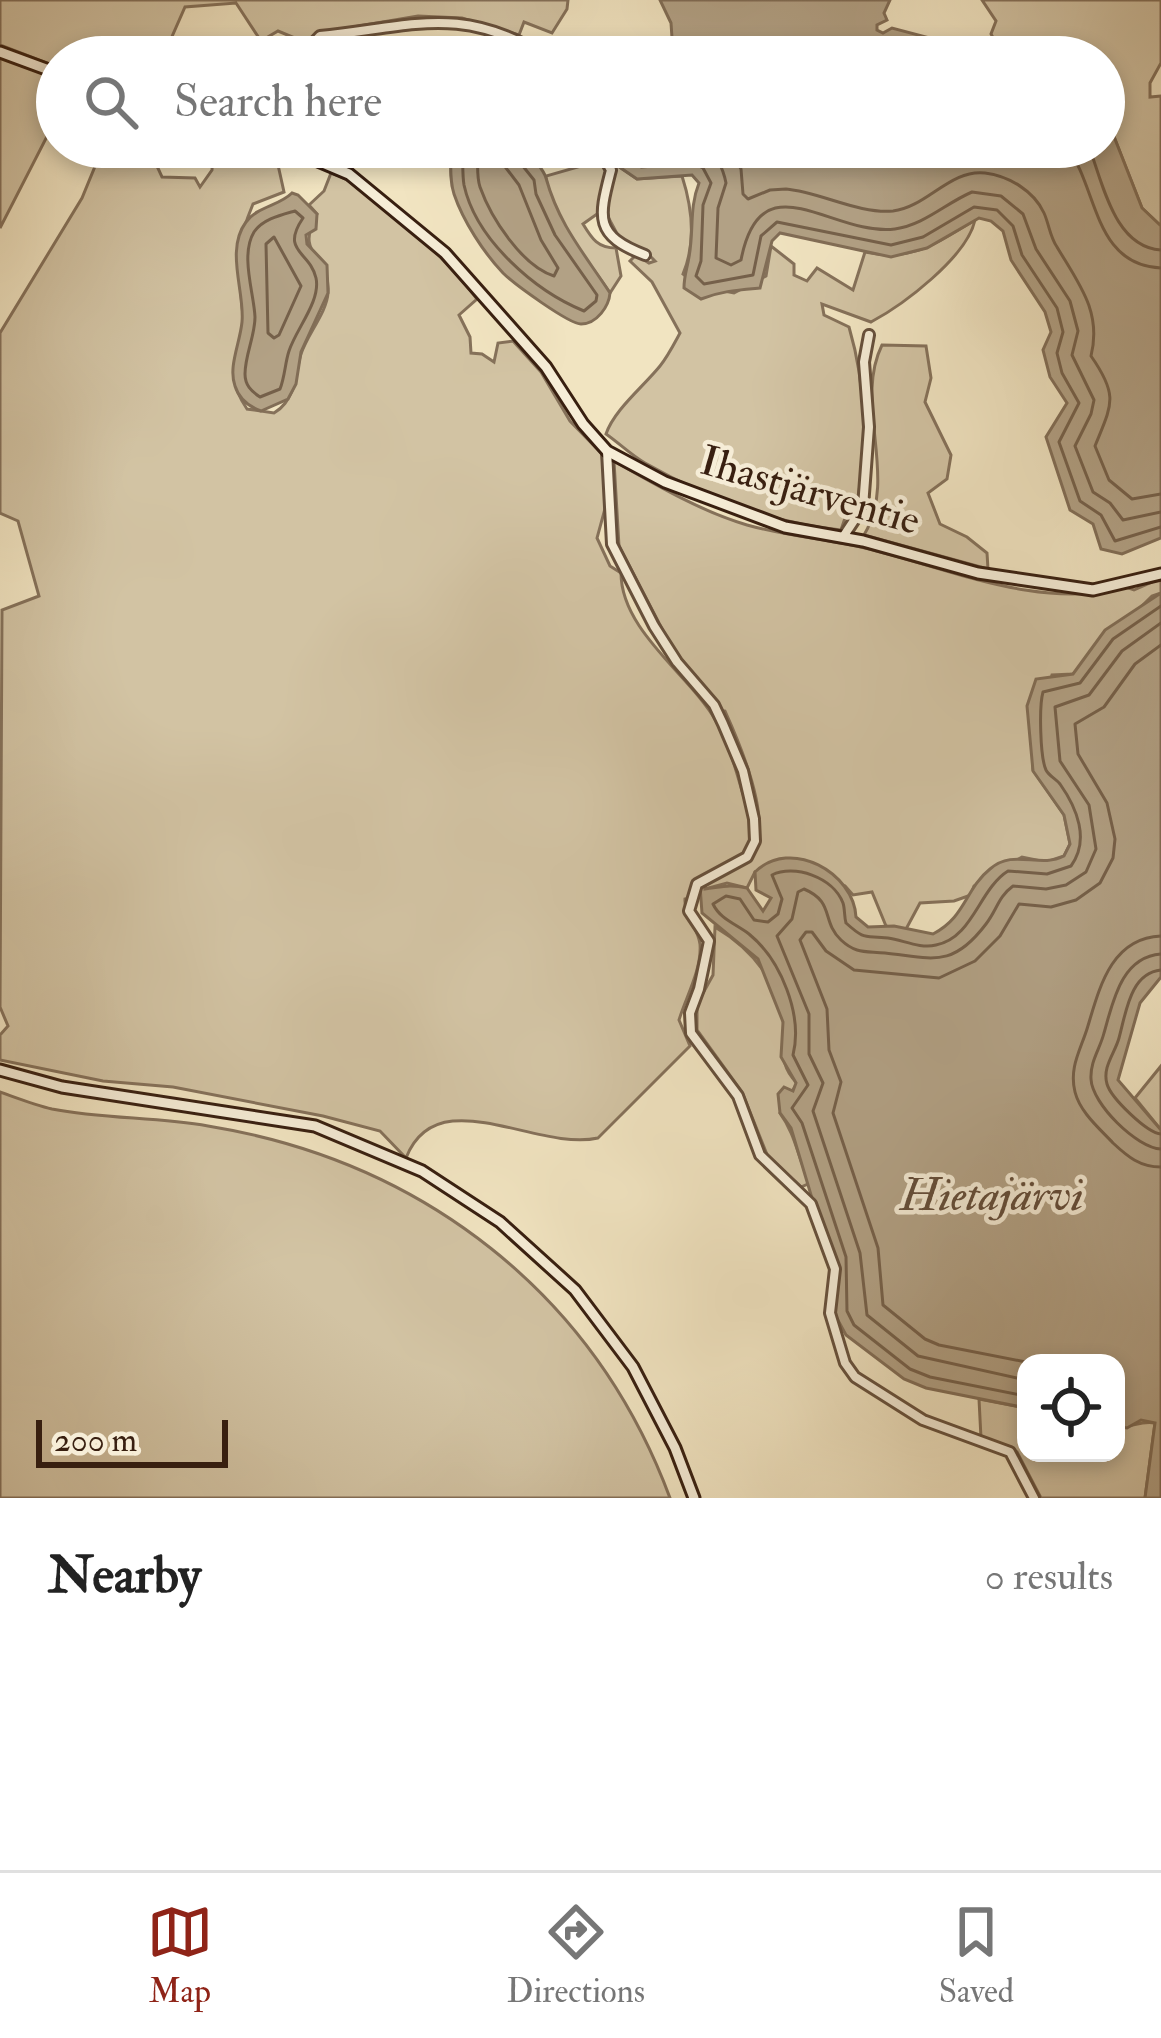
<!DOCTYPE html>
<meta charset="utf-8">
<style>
:root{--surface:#fff;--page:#f6f6f6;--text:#222;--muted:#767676;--line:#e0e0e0;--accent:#8f2418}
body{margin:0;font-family:"IM FELL Double Pica",serif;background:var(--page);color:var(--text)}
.controls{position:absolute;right:36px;bottom:36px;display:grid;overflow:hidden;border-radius:24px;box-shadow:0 6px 18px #0003}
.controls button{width:108px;height:108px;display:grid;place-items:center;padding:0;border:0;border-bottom:3px solid var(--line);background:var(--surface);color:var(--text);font:60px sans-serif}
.scale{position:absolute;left:36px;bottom:30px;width:192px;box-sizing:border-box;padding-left:12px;border:6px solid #381f10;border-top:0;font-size:33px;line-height:42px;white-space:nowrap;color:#381f10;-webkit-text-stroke:9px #f6edd7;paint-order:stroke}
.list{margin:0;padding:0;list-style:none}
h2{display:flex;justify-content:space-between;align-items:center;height:156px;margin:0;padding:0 48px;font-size:51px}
h2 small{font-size:39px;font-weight:400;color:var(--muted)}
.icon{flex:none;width:66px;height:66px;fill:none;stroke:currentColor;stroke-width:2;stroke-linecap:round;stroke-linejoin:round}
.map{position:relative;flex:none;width:1161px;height:1498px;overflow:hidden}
.search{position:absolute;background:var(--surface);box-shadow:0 6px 18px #0003;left:36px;right:36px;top:36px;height:132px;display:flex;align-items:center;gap:30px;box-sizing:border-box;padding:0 42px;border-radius:66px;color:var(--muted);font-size:45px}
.sheet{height:372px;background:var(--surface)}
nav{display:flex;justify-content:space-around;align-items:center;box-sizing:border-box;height:168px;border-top:3px solid var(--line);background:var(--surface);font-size:33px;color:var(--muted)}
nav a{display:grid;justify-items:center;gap:6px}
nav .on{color:var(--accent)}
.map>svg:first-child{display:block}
.green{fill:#d2c3a3;stroke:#85715a;stroke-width:3}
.water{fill:#b2a185;stroke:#816d56;stroke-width:3}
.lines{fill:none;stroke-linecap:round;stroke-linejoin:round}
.shore{stroke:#75604a;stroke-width:3}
.street-casing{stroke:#66503c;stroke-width:14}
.secondary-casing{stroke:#381f10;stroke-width:15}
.street{stroke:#f6edd7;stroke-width:8}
.secondary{stroke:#f6edd7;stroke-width:9}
.labels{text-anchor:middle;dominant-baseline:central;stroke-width:9;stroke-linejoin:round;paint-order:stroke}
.street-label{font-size:42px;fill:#381f10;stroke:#f6edd7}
.water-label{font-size:45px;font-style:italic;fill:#634c39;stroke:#f6edd7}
</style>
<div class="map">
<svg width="1161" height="1498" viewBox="0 0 1161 1498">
<rect width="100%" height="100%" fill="#f1e4c1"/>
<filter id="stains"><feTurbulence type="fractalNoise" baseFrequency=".00167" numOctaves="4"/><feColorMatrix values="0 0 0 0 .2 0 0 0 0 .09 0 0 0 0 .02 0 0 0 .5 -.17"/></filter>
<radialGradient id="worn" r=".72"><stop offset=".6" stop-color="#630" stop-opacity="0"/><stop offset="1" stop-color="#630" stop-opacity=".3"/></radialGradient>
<g class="green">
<path d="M 0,0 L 568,0 L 567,9 L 552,33 L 524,22 L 519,35 L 462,18 L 418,16 L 318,33 L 309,44 L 278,31 L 261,41 L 236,3 L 185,7 L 163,57 L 57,57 L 57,67 L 0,45 Z"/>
<path d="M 982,0 L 1161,0 L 1161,63 L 1150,83 L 1150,97 L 1161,96 L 1161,226 L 1142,208 L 1111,129 L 1104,122 L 1104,57 L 981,57 L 984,50 L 993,56 L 1001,52 L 991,34 L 996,21 Z"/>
<path d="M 0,52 L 57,73 L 57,117 L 0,228 Z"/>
<path d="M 103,147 L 152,147 L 150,151 L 162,177 L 195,178 L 200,187 L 212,170 L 213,147 L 267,147 L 276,156 L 284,192 L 253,204 C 232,254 239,266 243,317 C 245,355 220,370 247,409 L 274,413 C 284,407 287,401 292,391 C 297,380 297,366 301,354 C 307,335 327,312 328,293 C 331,254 293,257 317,214 L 309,205 L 324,191 L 331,173 C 372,185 451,264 477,299 L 459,315 L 470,337 L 471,353 L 482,354 L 494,362 L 498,343 L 513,341 L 541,372 L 570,421 L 602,454 L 606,505 L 597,538 L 610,566 L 621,573 C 621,631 691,676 716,721 C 729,744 735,767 742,791 C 749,812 758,834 746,855 L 719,872 L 695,880 L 690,898 L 685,899 C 684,917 698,927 700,944 C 702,969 686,997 679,1020 L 690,1046 L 598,1138 C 536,1152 437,1079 406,1158 L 380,1131 L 323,1116 L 173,1087 L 103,1081 L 0,1060 L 0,1035 L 8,1026 L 0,1007 L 2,610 L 39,596 L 18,521 L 0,513 L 0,333 L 82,198 Z"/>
<path d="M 602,160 L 615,164 L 637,179 L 682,176 C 692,207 696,243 683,274 L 710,295 L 719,290 L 734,293 L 766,276 L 771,246 L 794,264 L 794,275 L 807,281 L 817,268 L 853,290 L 865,252 C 912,262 935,244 975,220 C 967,257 903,305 871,322 L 822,304 L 824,315 L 849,327 C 866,385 869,452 855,511 L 847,512 L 841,530 C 772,523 703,496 645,463 C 631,455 619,443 606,434 C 614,410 643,387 660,366 C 668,356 674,344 680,333 L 652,282 L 630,261 L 636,255 L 649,263 L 655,261 L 646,252 L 622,243 L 607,215 L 597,214 L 583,224 C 592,239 598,248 616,248 L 621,276 L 610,293 C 589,261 548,216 546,176 Z"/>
<path d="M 882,345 L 926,346 L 931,378 L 925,402 L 951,455 L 947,479 L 928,493 L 940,524 L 967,537 L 987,553 L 988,569 L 864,535 C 899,477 853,404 882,345 Z"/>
<path d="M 614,461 C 656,485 700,511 747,525 C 786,536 826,539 865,548 C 949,568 1040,611 1126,587 L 1134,590 L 1161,578 L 1161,593 L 1152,596 L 1073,674 L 1052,675 L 1032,743 L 1033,770 L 1064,815 L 1070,844 L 1064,856 L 1046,862 L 1022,857 L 974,886 L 971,895 L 954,901 L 920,903 L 905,931 L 886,926 L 872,892 L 853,895 L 845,886 L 755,872 L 747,888 L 727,883 L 705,889 L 705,883 C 719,876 747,866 754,852 C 772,818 740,744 725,711 L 719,710 L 673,650 L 619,546 Z"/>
<path d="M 715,927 C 752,949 783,985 784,1032 C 785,1053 779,1065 797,1083 L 780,1113 C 796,1135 798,1159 810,1183 L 801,1187 L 768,1157 L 742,1092 L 697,1030 L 697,1004 L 713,975 Z"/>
<path d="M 1161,1066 L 1161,1130 L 1135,1098 Z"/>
<path d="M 0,1092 C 17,1098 35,1105 52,1109 C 104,1119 156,1117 208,1126 C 422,1161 594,1293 670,1498 L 0,1498 Z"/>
<path d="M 979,1399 L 1026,1408 L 1026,1453 L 1116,1453 L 1116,1426 C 1131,1429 1139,1420 1155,1423 L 1145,1498 L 1041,1498 L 1017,1452 L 981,1438 Z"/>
</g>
<g class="water">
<path d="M 660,0 L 890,0 L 884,13 L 887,20 L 877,25 L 877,30 L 883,33 L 892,28 L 930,38 L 941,48 L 962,57 L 678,57 L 673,53 L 671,23 Z"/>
<path d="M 1104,122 L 1111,129 L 1142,208 L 1161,226 L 1161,538 L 1122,554 L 1101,549 L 1093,524 L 1070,510 L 1046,437 L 1067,403 L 1050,377 L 1043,350 L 1051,332 L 1045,312 L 1011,260 L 1003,231 L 991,221 L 979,218 L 927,248 L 891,257 L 780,233 L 772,241 L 760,288 C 738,290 721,291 701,299 L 684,288 C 684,276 687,269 689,257 C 694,231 689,208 699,183 L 692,175 L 637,179 L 615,164 L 607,147 L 1104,147 Z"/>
<path d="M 451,147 L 527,147 C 531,159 543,167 546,178 C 559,225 584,253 610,293 C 609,306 597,324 581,324 C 569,324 514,284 503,273 C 484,253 463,221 454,194 C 449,179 451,162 451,147 Z"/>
<path d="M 292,193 L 298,195 L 317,214 L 316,229 L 306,235 L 307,244 L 327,265 L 328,293 L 301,352 L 296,384 L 288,399 L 261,411 C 250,407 239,399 235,386 C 228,367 240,343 242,322 C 245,292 225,250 246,222 C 258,206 279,206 292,193 Z"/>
<path d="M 1161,593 L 1161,977 L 1140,1003 L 1118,1080 L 1161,1130 L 1161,1498 L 1145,1498 L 1155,1423 L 1141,1420 L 1127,1428 L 1116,1426 L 1116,1363 L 1026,1363 L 1026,1408 L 926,1388 L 904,1379 L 846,1335 L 834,1313 L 838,1283 L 827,1235 L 814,1205 L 791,1128 L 780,1113 L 778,1094 L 784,1087 L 793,1091 L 796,1083 L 781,1057 L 783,1022 L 758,959 L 702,913 L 700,886 L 705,883 L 705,889 C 722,887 729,884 747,888 L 763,911 L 771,898 L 756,890 L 755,872 C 791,837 854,873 856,917 L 868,927 L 894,926 L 933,934 C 966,917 965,889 990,869 C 1014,848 1039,869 1064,856 L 1070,844 L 1064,815 L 1033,771 L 1027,706 L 1036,679 L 1073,674 L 1105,630 Z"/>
</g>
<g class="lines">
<g class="shore">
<path d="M 463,147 C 463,159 462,173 464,185 C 476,240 535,291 584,311 L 596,301 L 597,295 L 555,235 L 536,194 L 534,180 L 518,160 L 516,147"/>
<path d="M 478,147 C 478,160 476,175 480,187 C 491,218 522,266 554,276 L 558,268 L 541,240 L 519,185 L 503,164 L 501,147"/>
<path d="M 620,147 L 641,167 L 692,163 L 703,168 L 711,183 L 703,205 L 701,261 L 696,276 L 704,284 L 753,275 L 761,236 L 777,222 L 891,245 L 923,237 L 974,207 L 997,210 L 1013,226 L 1022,255 L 1057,308 L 1063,332 L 1057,353 L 1062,373 L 1079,403 L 1059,442 L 1080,501 L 1101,515 L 1115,541 L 1161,527"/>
<path d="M 638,147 C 669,167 714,122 726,183 L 718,208 L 716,258 L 731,265 L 741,260 C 761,157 832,237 895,229 C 924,225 946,203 972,192 L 1001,196 L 1023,214 L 1036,249 L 1070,301 L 1078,331 L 1072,355 L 1094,400 L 1091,414 L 1075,446 L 1093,492 L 1110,503 L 1123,520 L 1161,512"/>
<path d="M 728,147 L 741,169 L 743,194 L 748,199 L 770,190 L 786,189 C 820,192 858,214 893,211 C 927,207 950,169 985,173 C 1009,176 1034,191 1044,213 C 1049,224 1050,237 1057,247 C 1079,284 1102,312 1091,356 C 1119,396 1112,404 1095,446 L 1109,480 L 1132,499 L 1161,494"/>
<path d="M 1067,147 C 1098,188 1093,265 1161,268"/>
<path d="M 1089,147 C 1103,183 1114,247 1161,250"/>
<path d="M 295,211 L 303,218 C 280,252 310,251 316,278 C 321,301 296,329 289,351 C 285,363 285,376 280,389 L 260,397 C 251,391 245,385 245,374 C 245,355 255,336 255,317 C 254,293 240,255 254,232 C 263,219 281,215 295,211 Z"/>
<path d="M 274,237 L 301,286 L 279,335 L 274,338 L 268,333 L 266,244 Z"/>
<path d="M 1161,936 C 1110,938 1099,990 1087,1029 C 1080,1051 1069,1068 1075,1092 C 1080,1112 1099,1128 1113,1143 C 1128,1157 1140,1167 1161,1167"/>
<path d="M 1161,954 C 1121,957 1113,1002 1104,1033 C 1100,1049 1090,1061 1091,1079 C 1092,1104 1137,1148 1161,1149"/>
<path d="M 1161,970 C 1130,973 1126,1013 1119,1038 C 1115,1053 1102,1067 1107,1084 C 1111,1098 1147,1133 1161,1134"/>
<path d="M 1031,1363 L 939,1345 L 925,1339 L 883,1305 L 878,1248 L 833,1113 L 841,1082 L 829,1050 L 827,1009 L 800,940 L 806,932 L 812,932 L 826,951 L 854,970 L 939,978 L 975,961 L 1000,936 L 1019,904 L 1051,907 L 1076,900 L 1100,883 L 1113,858 L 1115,839 L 1107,803 L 1078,754 L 1075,724 L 1104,707 L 1135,664 L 1161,645"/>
<path d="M 1026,1380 L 918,1356 L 867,1315 L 860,1253 L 813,1111 L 823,1083 L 809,1054 L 809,1014 L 777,936 L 792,919 L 798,892 L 804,889 C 835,902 821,921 841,940 C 856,954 865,951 885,953 C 932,958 952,969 986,924 C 997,910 998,897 1013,886 L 1046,889 L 1066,885 L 1086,872 L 1096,849 L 1089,805 L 1060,761 L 1055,707 L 1089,695 L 1122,651 L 1161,623"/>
<path d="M 1026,1396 L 930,1377 L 910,1369 L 854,1325 L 847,1311 L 846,1257 L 802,1123 L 792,1108 L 808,1085 L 793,1055 C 803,1015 781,960 749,934 C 736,924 720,919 713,904 L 726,896 L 740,899 L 754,920 L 768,922 L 778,914 L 782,899 L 772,875 C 794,864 833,877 843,903 C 845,909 844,916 846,923 C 866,941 864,935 888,938 C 903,940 920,949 936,945 C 973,938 979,889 1008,871 L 1047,874 L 1071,866 C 1090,840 1077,808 1060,784 C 1056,779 1049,776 1046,770 C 1040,757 1039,706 1043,692 L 1080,683 L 1113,639 L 1161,606"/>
</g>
<g class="street-casing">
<g id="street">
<path d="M 300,57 L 320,36 C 412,27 461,3 547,57"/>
<path d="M 598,147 L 611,170 C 599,217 593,235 645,255"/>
<path d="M 607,451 L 612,544 L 654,626 L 677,662 L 714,705 L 723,724 L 743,771 L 754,819 L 755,841 L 747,857 L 697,884 L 689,911 L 709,941 L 699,989 L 690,1013 L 691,1033 L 738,1096 L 760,1155 L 811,1204 L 835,1269 L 830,1313 L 845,1363 L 855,1377 L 923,1420 L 1010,1452 L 1034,1498"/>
<path d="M 843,537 L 863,507 L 869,427 L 864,362 L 869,335"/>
</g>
</g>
<g class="secondary-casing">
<g id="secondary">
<path d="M 0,52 L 57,73"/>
<path d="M 285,147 L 349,174 L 445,253 L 546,367 L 583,424 L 607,451 L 665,482 L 785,527 L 863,541 L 978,573 L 1093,590 L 1161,574"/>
<path d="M 0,1070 L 62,1087 L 315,1126 L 422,1171 L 500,1222 L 575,1290 L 633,1367 L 675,1448 L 694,1498"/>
</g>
</g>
<use href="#street" class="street"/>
<use href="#secondary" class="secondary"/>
</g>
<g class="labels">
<g class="street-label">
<text transform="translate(810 491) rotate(16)">Ihastjärventie</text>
</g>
<g class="water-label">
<text x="992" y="1196">Hietajärvi</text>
</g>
</g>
<rect width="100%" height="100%" filter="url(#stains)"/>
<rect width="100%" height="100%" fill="url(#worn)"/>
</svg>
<div class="controls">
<button><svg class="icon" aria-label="locate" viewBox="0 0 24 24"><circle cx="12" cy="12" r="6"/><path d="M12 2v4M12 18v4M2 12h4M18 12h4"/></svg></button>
</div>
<div class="scale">200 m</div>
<div class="search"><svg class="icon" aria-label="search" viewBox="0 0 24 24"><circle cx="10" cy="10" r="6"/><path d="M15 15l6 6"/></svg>Search here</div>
</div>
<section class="sheet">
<h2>Nearby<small>0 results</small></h2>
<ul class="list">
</ul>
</section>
<nav>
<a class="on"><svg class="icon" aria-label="map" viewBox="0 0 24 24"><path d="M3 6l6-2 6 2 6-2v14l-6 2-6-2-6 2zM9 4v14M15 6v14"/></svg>Map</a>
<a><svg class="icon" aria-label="directions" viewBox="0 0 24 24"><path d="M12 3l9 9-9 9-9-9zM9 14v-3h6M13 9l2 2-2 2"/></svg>Directions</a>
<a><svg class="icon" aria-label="saved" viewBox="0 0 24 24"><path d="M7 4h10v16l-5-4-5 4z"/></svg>Saved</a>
</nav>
